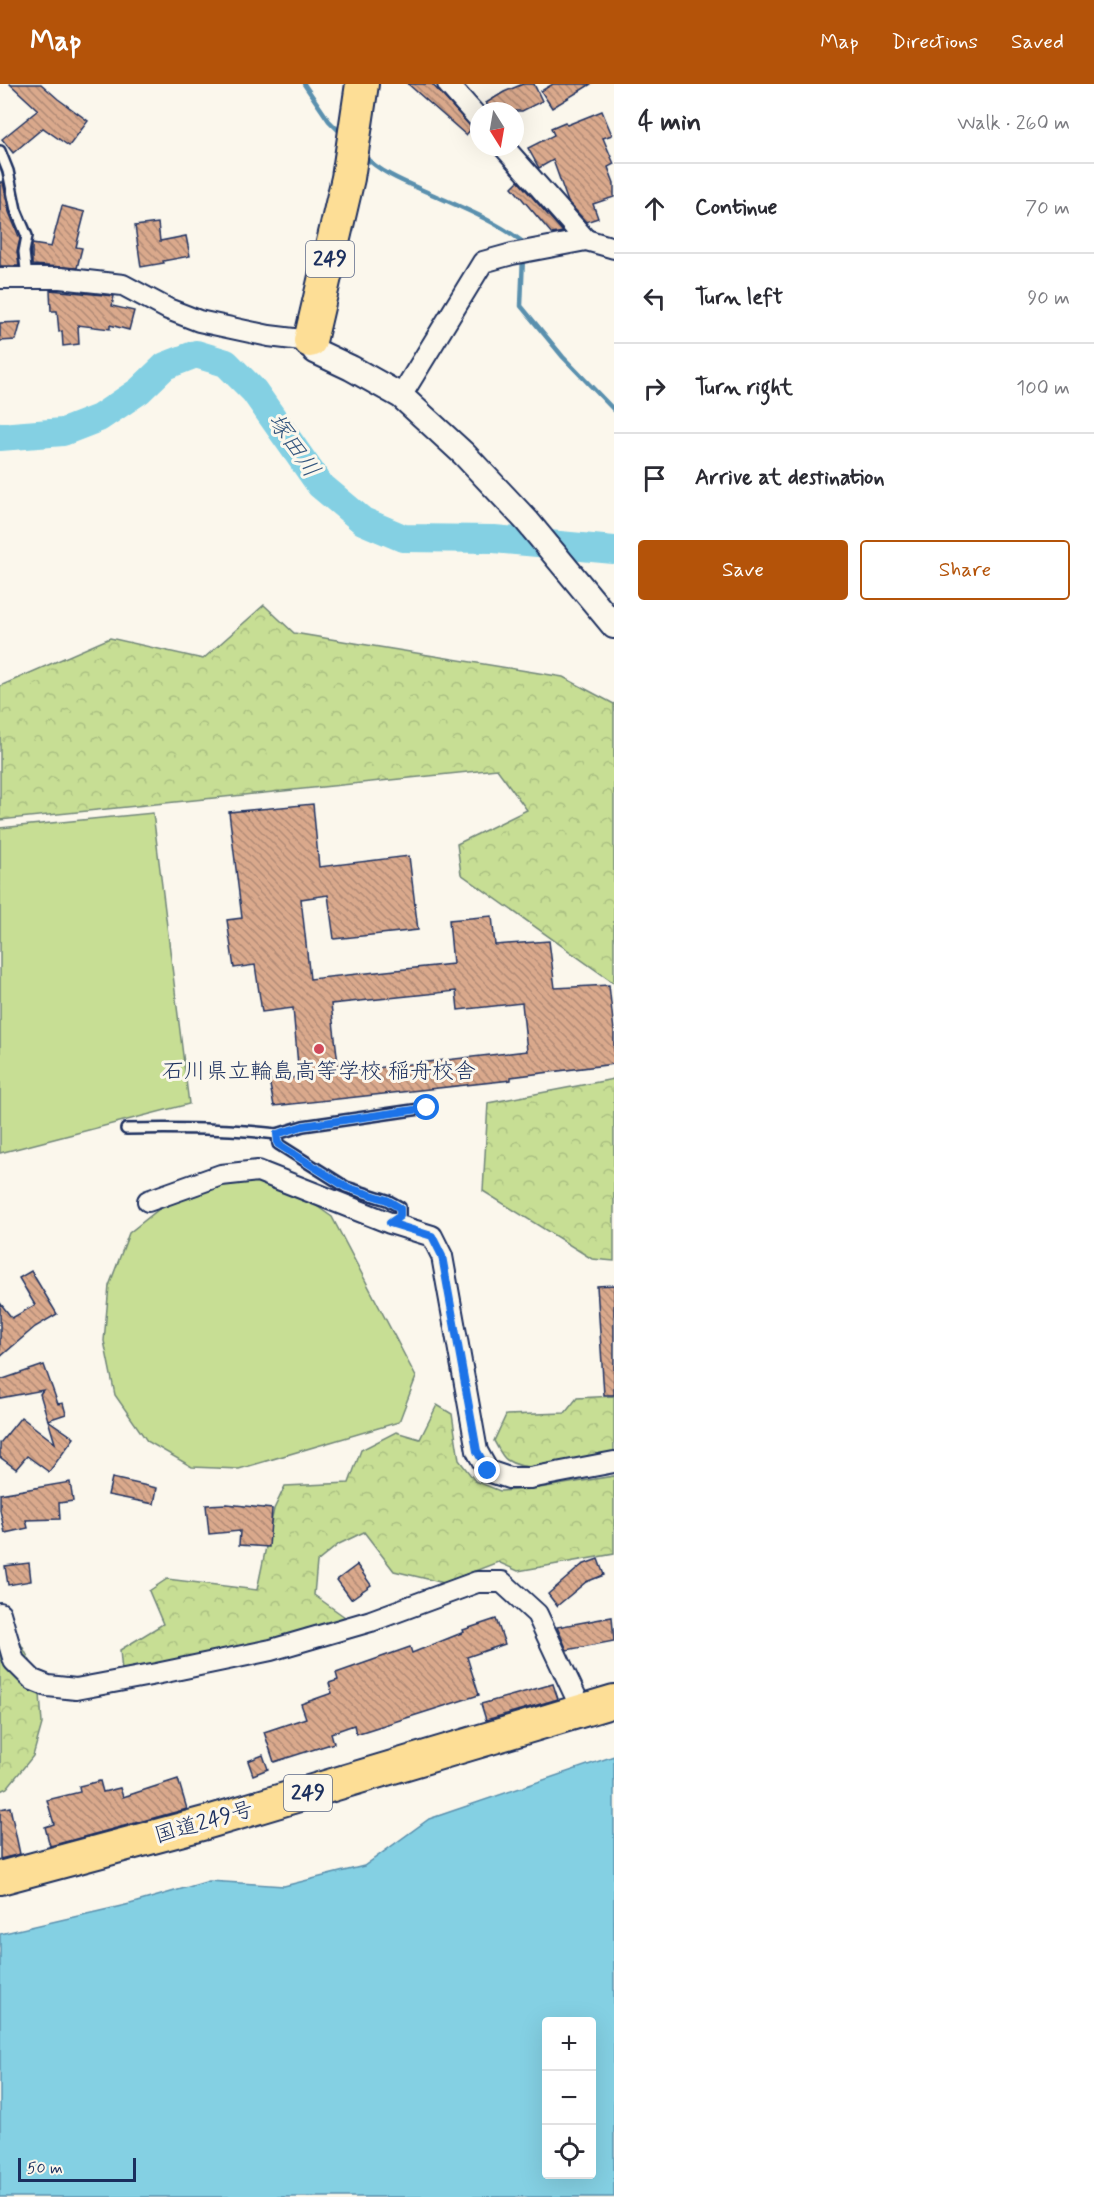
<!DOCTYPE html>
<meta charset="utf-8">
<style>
:root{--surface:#fff;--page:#f2f2f3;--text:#2b2b33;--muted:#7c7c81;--line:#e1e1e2;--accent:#b45309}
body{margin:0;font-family:Mynerve,"Klee One",sans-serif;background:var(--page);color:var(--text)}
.controls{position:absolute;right:18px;bottom:18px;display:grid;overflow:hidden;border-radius:6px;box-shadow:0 6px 24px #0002}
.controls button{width:54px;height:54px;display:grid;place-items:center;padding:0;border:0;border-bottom:2px solid var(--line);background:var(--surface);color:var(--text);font:30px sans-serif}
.compass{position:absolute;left:470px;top:18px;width:54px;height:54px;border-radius:50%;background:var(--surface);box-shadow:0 6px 24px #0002;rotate:169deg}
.scale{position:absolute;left:18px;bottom:15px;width:118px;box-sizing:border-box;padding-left:6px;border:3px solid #1b2f5e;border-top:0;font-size:16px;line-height:21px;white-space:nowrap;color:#1b2f5e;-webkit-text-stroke:4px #fbf7ec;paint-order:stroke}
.stop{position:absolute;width:18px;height:18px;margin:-14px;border:4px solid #1a73e8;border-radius:50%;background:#fff}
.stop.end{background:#1a73e8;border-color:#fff;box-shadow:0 2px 6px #0008}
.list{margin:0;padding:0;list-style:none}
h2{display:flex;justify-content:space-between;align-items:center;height:78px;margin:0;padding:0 24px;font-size:26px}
h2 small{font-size:20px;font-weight:400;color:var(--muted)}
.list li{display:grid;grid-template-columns:39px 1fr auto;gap:18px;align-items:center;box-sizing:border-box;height:90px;padding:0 24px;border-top:2px solid var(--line)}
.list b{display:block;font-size:22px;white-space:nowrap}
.list em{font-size:20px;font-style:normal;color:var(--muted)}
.actions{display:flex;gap:12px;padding:18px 24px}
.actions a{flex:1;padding:14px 0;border:2px solid var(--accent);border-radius:6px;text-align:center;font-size:21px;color:var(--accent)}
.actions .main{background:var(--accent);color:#fff}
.icon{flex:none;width:33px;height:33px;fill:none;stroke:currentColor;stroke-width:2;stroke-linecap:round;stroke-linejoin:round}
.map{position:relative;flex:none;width:614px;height:2113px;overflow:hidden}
header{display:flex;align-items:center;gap:36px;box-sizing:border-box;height:84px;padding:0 30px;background:var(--accent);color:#fff}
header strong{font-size:28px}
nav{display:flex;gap:33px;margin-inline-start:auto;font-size:21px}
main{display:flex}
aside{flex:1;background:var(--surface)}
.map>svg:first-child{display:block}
.forest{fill:url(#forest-crowns);stroke:#718679;stroke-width:1.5}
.pitch{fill:#c7de94;stroke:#718679;stroke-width:1.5}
.water{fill:#84d0e3;stroke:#5a90ae;stroke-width:1.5;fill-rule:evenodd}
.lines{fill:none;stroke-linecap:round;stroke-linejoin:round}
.stream{stroke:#5a90ae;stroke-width:4.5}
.river{stroke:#84d0e3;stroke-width:28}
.building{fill:url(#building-back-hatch);stroke:#1b2f5e;stroke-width:1.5;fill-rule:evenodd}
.service-casing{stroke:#1b2f5e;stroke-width:14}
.minor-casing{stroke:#1b2f5e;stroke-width:24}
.tertiary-casing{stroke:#1b2f5e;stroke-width:28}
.trunk-casing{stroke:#1b2f5e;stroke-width:36}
.service{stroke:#fbf7ec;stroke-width:9}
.minor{stroke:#fbf7ec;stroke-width:20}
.tertiary{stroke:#fbf7ec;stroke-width:24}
.trunk{stroke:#fdde96;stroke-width:32}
.route{stroke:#1a73e8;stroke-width:8}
.poi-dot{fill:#d1495b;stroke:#fbf7ec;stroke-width:2}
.labels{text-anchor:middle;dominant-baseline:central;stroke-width:6;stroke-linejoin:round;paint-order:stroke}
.shield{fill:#fbf7ec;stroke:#5e6b89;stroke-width:1.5}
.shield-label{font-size:21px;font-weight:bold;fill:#1b2f5e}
.poi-label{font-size:22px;fill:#1b2f5e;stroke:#fbf7ec}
.street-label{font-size:22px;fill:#1b2f5e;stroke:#fbf7ec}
.water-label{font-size:24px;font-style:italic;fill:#35577f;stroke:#fbf7ec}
</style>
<header>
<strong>Map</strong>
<nav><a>Map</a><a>Directions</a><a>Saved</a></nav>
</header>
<main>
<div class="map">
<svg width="614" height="2113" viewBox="0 0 614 2113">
<defs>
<pattern id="forest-crowns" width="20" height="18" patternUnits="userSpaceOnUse" patternTransform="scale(1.5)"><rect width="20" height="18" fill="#c7de94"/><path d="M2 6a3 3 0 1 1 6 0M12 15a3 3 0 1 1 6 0" fill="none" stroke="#aabf82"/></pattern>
<pattern id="building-back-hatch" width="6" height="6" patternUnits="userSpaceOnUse" patternTransform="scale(1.5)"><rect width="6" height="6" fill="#daa98c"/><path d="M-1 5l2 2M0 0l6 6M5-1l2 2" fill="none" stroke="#b08a76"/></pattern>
</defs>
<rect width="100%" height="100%" fill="#fbf7ec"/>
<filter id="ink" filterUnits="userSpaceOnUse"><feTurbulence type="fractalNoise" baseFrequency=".0167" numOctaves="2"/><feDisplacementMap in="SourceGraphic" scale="12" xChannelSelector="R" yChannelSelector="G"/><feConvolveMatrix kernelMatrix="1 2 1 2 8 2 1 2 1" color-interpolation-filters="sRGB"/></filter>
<g filter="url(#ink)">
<g class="forest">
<path d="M 264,521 L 294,549 L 563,593 L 614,620 L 614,899 L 461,790 L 457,760 L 527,726 L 497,685 L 0,736 L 0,602 L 110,554 L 203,575 Z"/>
<path d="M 614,995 L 614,1177 L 592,1175 L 483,1107 L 488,1019 Z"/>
<path d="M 614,1312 L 614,1370 C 585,1376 533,1393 507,1376 C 501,1372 498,1363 494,1357 L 506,1331 L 565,1329 L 577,1314 Z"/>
<path d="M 437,1321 L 452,1330 L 459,1376 L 475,1397 L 500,1407 L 533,1405 L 614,1392 L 614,1470 L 518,1487 L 498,1478 L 444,1499 L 394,1487 L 364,1448 L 339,1460 L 317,1478 L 314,1511 L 345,1533 L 279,1558 L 122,1588 L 120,1566 L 163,1540 L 149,1507 L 167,1495 L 257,1506 L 274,1425 L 285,1402 L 349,1399 L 361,1366 L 396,1348 L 420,1355 Z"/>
<path d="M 0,1546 L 20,1558 L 39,1594 L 42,1640 L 33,1672 L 7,1704 L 0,1707 Z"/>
</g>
<g class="pitch">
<path d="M 153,729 L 189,1020 L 0,1069 L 0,744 Z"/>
<path d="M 229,1095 L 287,1101 L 332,1133 L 416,1293 L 399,1338 L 239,1385 L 192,1383 L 147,1357 L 115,1311 L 104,1257 L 109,1202 L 129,1149 L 168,1118 Z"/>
</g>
<path class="water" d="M 614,1672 L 614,2113 L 0,2113 L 0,1850 L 130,1820 L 209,1797 L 284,1802 L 364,1782 L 429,1735 ZM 546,1938 L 592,1938 L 592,2090 L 546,2090 Z"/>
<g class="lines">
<g class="stream">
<path d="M 304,0 L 329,37 L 342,50"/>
<path d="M 363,71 C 381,89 404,98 427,108 C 460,123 494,136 523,158 L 523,164"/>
<path d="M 523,172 L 521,222 L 563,273 L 614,326"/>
</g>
<path class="river" d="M 0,353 L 63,348 L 99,334 L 139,307 L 165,282 L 196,270 L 226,279 L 254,307 L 320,401 L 363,437 L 403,454 L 494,455 L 614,466"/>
</g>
<g class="building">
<path d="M 10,0 L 41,0 L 58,15 L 88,37 L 69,62 L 43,44 L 13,69 L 2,55 L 38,26 Z"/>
<path d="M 408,0 L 432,0 L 472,44 L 466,51 Z"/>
<path d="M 523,0 L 534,0 L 542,17 L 522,27 L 491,27 L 486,19 L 504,8 Z"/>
<path d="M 553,0 L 591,0 L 552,24 L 541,7 Z"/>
<path d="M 602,27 L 612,51 L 603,54 L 614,80 L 608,83 L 614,99 L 614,113 L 593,120 L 598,134 L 586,138 L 568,118 L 553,76 L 539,84 L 528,64 L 554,51 L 551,44 L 565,38 L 567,41 Z"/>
<path d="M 518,97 L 563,148 L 552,150 L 512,103 Z"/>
<path d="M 0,98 L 3,98 L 9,128 L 20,155 L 17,168 L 19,182 L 0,182 Z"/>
<path d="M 62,122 L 85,128 L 76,163 L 82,164 L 77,184 L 32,181 L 32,160 L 51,163 Z"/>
<path d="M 158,139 L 160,157 L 186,152 L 190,172 L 163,177 L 164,179 L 141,183 L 135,142 Z"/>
<path d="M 50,206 L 114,212 L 112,222 L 134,227 L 129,246 L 110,241 L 110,245 L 78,241 L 79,260 L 63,262 L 62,247 L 59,248 L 57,227 L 51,227 Z"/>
<path d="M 21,238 L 16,256 L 0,257 L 0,239 Z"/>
<path d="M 313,720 L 319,783 L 409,772 L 418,846 L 334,855 L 328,811 L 301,815 L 310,895 L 453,880 L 449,836 L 492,832 L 495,861 L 549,857 L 555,904 L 609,901 L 614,947 L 614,980 L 511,993 L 511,996 L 274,1022 L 269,996 L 299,993 L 293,924 L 262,928 L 255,881 L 234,884 L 227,836 L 242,834 L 229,728 ZM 456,907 L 458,926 L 522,919 L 527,967 L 339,988 L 331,920 Z"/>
<path d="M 31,1187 L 57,1230 L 35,1243 L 0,1273 L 0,1219 L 12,1234 L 35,1221 L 19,1194 Z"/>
<path d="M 614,1201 L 614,1311 L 604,1311 L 597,1202 Z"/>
<path d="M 44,1281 L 58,1320 L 63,1319 L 66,1330 L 48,1336 L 74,1354 L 49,1388 L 27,1372 L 16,1385 L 0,1373 L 0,1359 L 21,1333 L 55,1359 L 40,1310 L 43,1306 L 0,1314 L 0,1296 Z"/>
<path d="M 112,1394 L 157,1404 L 154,1420 L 108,1411 Z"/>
<path d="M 70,1398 L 73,1417 L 59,1419 L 60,1435 L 26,1436 L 28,1444 L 5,1449 L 0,1426 L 0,1410 Z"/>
<path d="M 227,1420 L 272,1425 L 269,1463 L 239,1461 L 240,1447 L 209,1450 L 206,1421 Z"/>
<path d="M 598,1475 L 604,1491 L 586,1498 L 557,1522 L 548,1510 L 582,1481 Z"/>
<path d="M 29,1479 L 31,1497 L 8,1501 L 5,1482 Z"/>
<path d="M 357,1481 L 371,1501 L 351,1515 L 337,1496 Z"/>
<path d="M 612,1533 L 614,1557 L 567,1566 L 557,1543 Z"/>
<path d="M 496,1535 L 505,1560 L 467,1573 L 479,1611 L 356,1650 L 354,1641 L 331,1649 L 334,1659 L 274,1678 L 264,1648 L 306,1634 L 301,1620 L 332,1609 L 329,1599 L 338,1596 L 336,1589 L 410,1563 L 412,1569 L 464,1548 L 463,1546 Z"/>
<path d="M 553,1600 L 558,1615 L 486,1636 L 481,1620 Z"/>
<path d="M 263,1671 L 268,1685 L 253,1691 L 248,1677 Z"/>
<path d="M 178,1695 L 187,1725 L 50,1762 L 45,1743 L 54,1740 L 47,1716 L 80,1708 L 79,1702 L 100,1697 L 103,1708 L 120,1704 L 123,1713 Z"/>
<path d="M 10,1723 L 20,1770 L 0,1775 L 0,1725 Z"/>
</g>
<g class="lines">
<g class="service-casing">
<g id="service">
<path d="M 0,67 L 8,87 L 16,126 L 27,152 L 24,168 L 27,194"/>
<path d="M 126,1045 C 177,1044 227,1044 277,1050"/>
<path d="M 392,1138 L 400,1132 L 400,1123 L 387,1116 L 346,1103 L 278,1060 L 277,1050 L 303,1042 L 427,1024"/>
</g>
</g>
<g class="minor-casing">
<g id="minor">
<path d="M 448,0 L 479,35"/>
<path d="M 504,63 L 586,156"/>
<path d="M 0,194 L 60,194 L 123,201 L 168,225 L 199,237 L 269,252 L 310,257"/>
<path d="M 401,312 L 483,178 L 512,170 L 586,156 L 614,164"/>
<path d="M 148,1117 L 221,1091 L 258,1087 L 390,1139 L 432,1152 L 442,1172 L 477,1367 L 488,1387 L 509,1394 L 530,1394 L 614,1378"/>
<path d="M 0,1529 L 14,1577 L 33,1596 L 48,1602 L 76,1605 L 156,1590 L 271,1566 L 371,1537 L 477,1498 L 502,1498 L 537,1530 L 582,1626"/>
</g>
</g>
<g class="tertiary-casing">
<path id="tertiary" d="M 310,257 L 315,267 L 351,284 L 401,312 L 464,370 L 527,437 L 614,542"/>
</g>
<g class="trunk-casing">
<g id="trunk">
<path d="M 310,257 L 348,94 L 362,0"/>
<path d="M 0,1794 L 205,1739 L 614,1617"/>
</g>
</g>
<use href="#service" class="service"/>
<use href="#minor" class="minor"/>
<use href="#tertiary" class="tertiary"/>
<use href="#trunk" class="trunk"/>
</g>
</g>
<g class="lines" filter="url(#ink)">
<path class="route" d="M 427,1024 L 303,1042 L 277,1050 L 278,1060 L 346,1103 L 387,1116 L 400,1124 L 400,1132 L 390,1139 L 432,1152 L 442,1172 L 477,1367 L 488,1387"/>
</g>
<circle class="poi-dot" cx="319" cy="965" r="6"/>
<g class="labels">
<g class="shield">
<rect x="306" y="157" width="48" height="36" rx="4.5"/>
<rect x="284" y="1691" width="48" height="36" rx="4.5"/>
</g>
<g class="shield-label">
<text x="330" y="175">249</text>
<text x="308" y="1709">249</text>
</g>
<g class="poi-label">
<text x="319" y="988">石川県立輪島高等学校 稲舟校舎</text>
</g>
<g class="street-label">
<text transform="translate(204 1739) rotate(-16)">国道249号</text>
</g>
<g class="water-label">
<text transform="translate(293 362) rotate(55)">塚田川</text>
</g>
</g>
</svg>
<div class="controls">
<button>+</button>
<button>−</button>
<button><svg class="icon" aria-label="locate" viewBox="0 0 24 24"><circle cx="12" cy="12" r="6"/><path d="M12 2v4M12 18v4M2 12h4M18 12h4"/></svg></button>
</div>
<svg class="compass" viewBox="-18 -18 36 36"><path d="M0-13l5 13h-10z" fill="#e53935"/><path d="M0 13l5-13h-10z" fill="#7c7c81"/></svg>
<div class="scale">50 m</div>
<div class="stop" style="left:427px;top:1024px"></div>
<div class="stop end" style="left:488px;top:1387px"></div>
</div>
<aside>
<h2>4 min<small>Walk · 260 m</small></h2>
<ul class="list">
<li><svg class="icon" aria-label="ahead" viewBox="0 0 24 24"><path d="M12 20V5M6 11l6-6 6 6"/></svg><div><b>Continue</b></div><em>70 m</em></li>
<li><svg class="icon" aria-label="left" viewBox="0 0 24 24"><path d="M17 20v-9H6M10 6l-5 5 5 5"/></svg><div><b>Turn left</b></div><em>90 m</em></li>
<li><svg class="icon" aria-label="right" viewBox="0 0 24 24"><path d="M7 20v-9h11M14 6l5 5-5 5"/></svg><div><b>Turn right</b></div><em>100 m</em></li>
<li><svg class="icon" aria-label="arrive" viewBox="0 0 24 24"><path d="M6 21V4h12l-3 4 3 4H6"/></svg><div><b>Arrive at destination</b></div></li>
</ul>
<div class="actions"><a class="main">Save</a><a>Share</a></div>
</aside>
</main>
